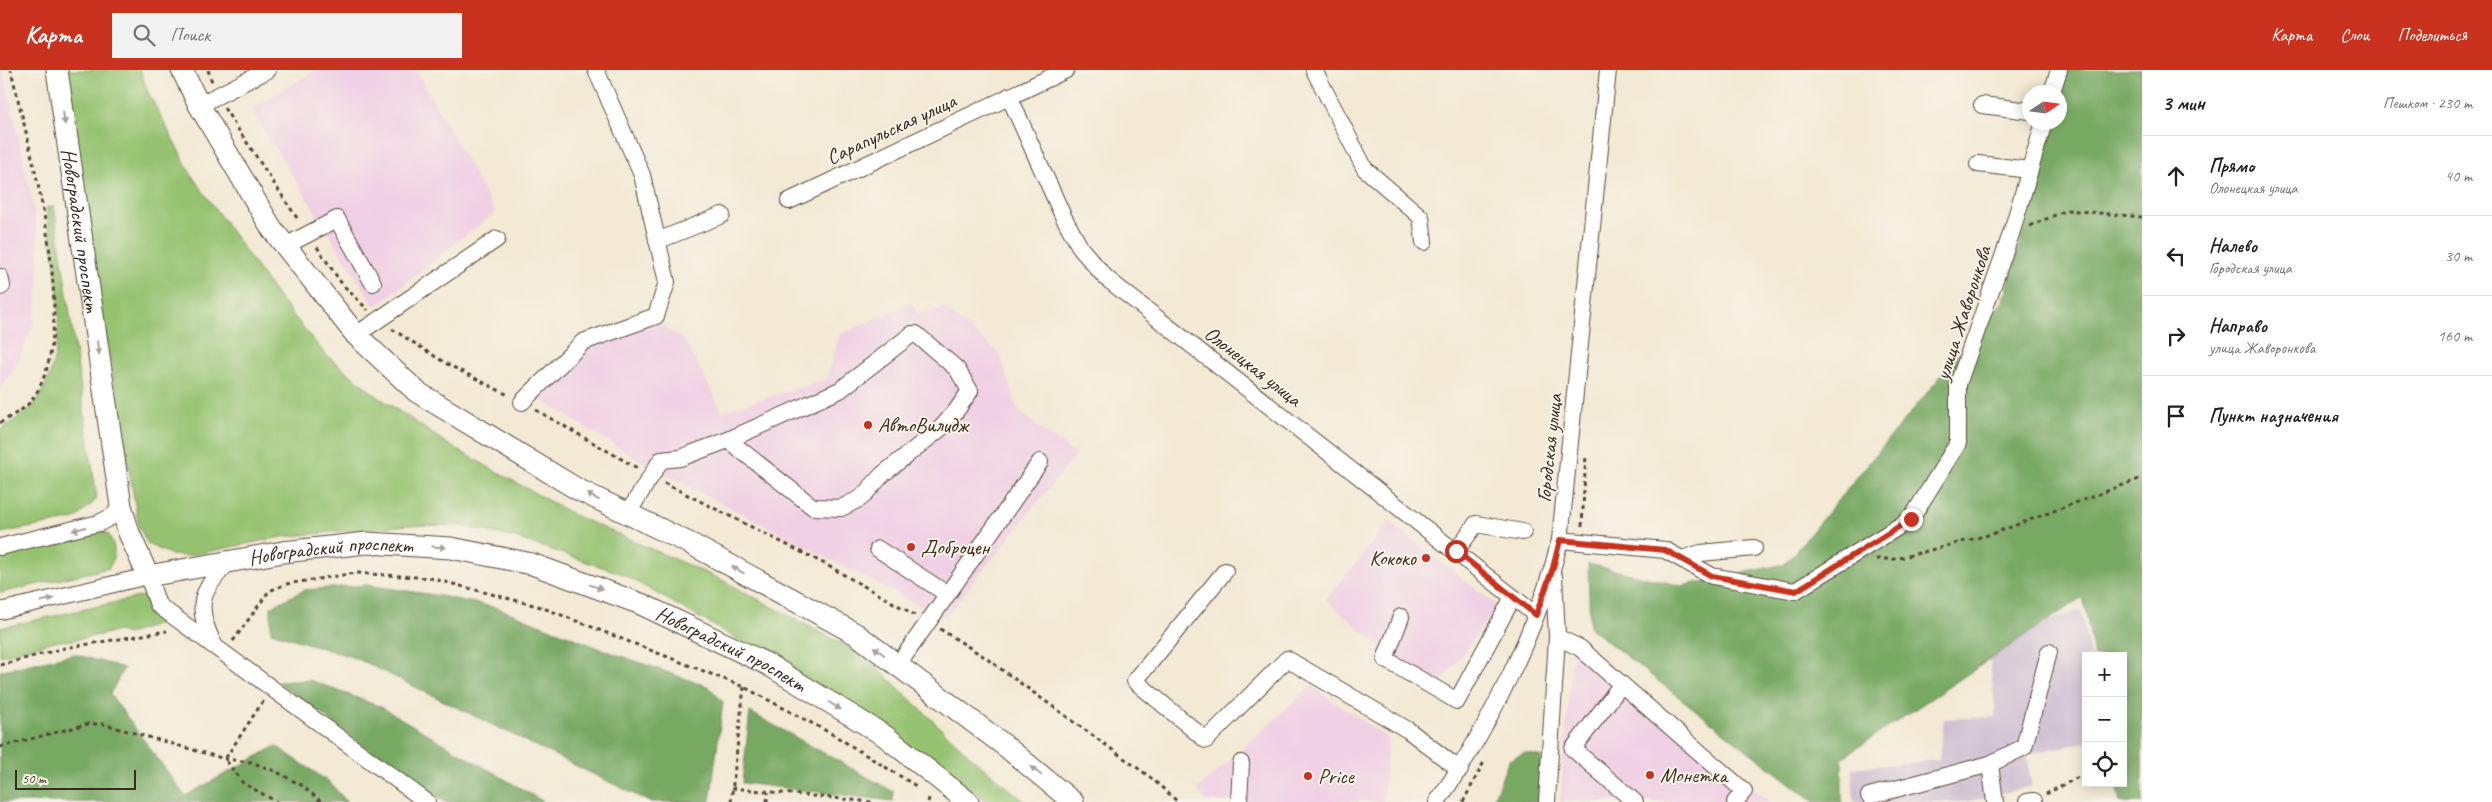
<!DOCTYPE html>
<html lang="ru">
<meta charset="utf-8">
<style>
:root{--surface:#fff;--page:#f2f2f2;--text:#202124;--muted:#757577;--line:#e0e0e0;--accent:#c8321e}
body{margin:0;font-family:Caveat,sans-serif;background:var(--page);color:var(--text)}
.controls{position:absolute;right:15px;bottom:15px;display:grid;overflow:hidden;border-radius:0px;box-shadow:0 2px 12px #0003}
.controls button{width:45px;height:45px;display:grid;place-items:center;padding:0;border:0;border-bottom:1px solid var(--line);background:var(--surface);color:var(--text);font:25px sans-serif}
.compass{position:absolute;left:2022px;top:15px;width:45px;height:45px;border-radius:50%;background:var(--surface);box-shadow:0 2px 12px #0003;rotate:77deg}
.scale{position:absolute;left:15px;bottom:12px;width:121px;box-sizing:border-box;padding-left:5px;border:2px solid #3b2a1e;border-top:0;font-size:14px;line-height:18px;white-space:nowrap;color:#3b2a1e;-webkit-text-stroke:4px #f7f3e8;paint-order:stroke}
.stop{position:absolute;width:15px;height:15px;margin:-11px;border:4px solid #c8321e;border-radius:50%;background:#fff}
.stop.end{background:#c8321e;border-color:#fff;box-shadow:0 1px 5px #0008}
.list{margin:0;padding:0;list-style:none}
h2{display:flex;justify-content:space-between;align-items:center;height:65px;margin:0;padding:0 20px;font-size:21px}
h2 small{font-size:16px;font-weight:400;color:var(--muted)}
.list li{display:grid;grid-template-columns:32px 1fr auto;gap:15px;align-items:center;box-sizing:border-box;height:80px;padding:0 20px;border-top:1px solid var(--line)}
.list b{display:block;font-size:19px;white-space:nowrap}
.list p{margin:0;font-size:16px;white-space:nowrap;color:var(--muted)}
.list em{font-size:16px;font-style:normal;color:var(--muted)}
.icon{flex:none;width:28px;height:28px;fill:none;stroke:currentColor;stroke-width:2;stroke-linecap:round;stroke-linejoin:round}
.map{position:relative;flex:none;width:2142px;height:732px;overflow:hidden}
header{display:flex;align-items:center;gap:30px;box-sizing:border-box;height:70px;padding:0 25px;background:var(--accent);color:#fff}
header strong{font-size:24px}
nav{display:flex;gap:28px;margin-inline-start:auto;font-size:18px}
.search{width:350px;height:45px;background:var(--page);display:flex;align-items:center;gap:12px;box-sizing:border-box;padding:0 18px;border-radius:0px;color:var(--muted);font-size:19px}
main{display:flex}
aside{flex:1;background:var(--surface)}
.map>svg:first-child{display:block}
.built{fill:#f0d0e4}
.industrial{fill:#cebed1}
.green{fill:#96c371;stroke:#687648}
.forest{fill:#78a963;stroke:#5a6a40}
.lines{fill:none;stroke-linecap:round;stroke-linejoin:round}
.minor-casing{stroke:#574739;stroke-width:18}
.major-casing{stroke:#574739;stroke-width:23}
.path{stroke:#574739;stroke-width:3;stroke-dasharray:4 4;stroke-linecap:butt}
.minor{stroke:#fff;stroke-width:16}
.major{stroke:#fff;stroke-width:21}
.oneway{fill:#a79f9a}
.route{stroke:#c8321e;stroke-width:6}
.poi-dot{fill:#c8321e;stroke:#f7f3e8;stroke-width:2}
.labels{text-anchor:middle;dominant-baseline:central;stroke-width:4;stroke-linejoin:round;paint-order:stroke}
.street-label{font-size:21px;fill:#3b2a1e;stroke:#f7f3e8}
.poi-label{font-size:21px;fill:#3b2a1e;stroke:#f7f3e8;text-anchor:start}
</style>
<header>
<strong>Карта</strong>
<div class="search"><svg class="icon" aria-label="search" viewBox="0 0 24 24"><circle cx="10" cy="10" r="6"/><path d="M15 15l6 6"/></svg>Поиск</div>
<nav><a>Карта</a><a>Слои</a><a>Поделиться</a></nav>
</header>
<main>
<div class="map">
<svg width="2142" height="732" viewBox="0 0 2142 732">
<rect width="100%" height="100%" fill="#f7f3e8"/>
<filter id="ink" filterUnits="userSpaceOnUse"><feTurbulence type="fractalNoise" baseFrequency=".02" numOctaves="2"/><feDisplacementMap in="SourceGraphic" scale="10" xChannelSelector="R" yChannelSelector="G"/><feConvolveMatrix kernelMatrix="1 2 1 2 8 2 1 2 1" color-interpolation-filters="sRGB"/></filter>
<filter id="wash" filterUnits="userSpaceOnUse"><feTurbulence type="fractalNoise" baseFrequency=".0096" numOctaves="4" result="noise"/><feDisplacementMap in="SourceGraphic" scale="20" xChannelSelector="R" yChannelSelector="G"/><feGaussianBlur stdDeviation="1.12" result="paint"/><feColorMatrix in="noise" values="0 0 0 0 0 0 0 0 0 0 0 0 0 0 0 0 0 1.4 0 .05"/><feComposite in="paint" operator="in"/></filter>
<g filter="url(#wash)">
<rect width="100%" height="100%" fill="#f3e9d4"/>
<g class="built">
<path d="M 0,0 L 3,0 L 32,127 L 39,174 L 39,214 L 35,249 L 19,289 L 0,321 Z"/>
<path d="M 316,0 L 416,0 L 495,142 L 375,237 L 251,39 Z"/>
<path d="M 912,233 L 917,243 L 944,238 L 1000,284 L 1018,341 L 1076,385 L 946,546 L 930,541 L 644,393 L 538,328 L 588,276 L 659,252 L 686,272 L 722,341 L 826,310 L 840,265 Z"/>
<path d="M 1389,452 L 1498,536 L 1434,622 L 1326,530 Z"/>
<path d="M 1574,564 L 1770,732 L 1560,732 Z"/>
<path d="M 1311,616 L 1388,668 L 1383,732 L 1207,732 L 1197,720 Z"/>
</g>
<path class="industrial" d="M 2081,540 L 2090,586 L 2086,586 L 2086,672 L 2026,684 L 2032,716 L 1967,732 L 1854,732 L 1852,698 L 1939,690 L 1944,649 L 1996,647 L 1988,570 Z"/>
<g class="green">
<path d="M 64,0 L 140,0 L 147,20 L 192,106 L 277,226 L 326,285 L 377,326 L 449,375 L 574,445 L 722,510 L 865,586 L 971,687 L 1025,732 L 989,732 L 839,627 L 623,504 L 513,467 L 462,456 L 410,455 L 281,467 L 187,486 L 172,485 L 148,474 L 139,457 L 77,100 Z"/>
<path d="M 54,136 L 97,429 L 75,449 L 0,463 L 0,360 C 11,352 28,343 36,332 C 73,276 56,200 46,138 Z"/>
<path d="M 100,462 L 107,463 C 116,474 116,486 109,498 L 0,523 L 0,485 Z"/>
<path d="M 144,526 L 159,543 L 159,554 L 128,564 L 118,561 L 75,570 L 55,571 L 0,586 L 0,558 Z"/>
</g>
<g class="forest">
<path d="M 2068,0 L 2142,0 L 2142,732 L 2120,732 L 2116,713 L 2123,713 L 2123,586 L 2094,586 L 2083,527 L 1842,688 L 1842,732 L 1814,732 L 1590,558 L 1588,494 L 1682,516 L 1785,494 L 2004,230 L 2053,53 L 2060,52 L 2060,29 Z"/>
<path d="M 367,515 L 441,526 L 498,538 L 604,580 L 709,617 L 723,632 L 710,732 L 650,732 L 358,589 L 271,562 L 271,537 L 304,520 Z"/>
<path d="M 74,584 L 124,598 L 110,624 L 185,726 L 276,676 L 329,712 L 347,732 L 0,732 L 0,601 Z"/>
<path d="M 310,610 L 381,637 L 544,732 L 445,732 L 407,708 L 278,612 Z"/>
<path d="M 750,642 L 894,722 L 893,731 L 742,713 Z"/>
<path d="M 1525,683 L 1541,687 L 1540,732 L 1492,732 L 1509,690 Z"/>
</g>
</g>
<g filter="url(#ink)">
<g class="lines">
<g class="minor-casing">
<g id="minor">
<path d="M 1314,0 L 1365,99 L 1421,147 L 1424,172"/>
<path d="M 2052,22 L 2059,0"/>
<path d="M 1009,26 L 1063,146 L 1081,179 L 1106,208 L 1536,545"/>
<path d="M 199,35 L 268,0"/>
<path d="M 1982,35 L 2030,41"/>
<path d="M 1978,94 L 2030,100"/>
<path d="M 789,131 L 1066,0"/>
<path d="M 657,171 L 722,145"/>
<path d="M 285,176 L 337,149 L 373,213"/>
<path d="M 0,207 L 2,216 L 0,217"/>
<path d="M 356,265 L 497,169"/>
<path d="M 522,332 L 583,272 L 656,246 L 667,212 L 642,105 L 596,0"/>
<path d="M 628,443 L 661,390 L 680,388 L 728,370 L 840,320 L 912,264 L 916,264 L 957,299 L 970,321 L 956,341 L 941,358 L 883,404 L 861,428 L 841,438 L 813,437 L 728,370"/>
<path d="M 1560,470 L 1665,480 L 1712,506 L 1795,521 L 1911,449 L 1958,373 L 1958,314 L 2011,164 L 2044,52"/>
<path d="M 0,477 L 99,453 L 113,446 L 121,436"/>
<path d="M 878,479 L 947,524"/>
<path d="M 1456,481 L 1476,454 L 1523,462"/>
<path d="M 1682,489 L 1701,483 L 1754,478"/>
<path d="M 1225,501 L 1135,611 L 1206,670 L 1287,589 L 1408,660 L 1460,700"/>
<path d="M 0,541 L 148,506 L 158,535 L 427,732"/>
<path d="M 1401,547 L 1385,589 L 1457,631 L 1513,527"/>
<path d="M 1557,567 L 1580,578 L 1744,721 L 1735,732"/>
<path d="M 214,575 C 195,536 199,522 229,492"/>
<path d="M 898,595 L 1040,392"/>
<path d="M 1621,615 L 1573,679 L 1635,732"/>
<path d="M 1990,694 L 1995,732"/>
<path d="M 1869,726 L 1990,694 L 2024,677 L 2049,582"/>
<path d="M 1239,732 L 1241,693"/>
<path d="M 1437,732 C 1488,660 1539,556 1560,470 L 1608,0"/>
<path d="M 1547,732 L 1557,567 L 1554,506"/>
<path d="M 2027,732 L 2034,731"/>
</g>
</g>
<g class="major-casing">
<g id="major">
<path id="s1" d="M 57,0 L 121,436 L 129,463 L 148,506 L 283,482 L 367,473 L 451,478 L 532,494 L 641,534 L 767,594 L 885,666 L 968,732"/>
<path d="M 182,0 L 199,35 L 272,159 L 356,265 L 417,322 L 577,419 L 693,475 L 856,564 L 1004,675 L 1073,732"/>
</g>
</g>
<g class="path">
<path d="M 208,0 L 212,12"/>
<path d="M 224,38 L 299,151"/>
<path d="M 2030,156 L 2067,140 L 2142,147"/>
<path d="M 317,177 L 342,214 L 368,240"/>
<path d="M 392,259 L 447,294 L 508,325"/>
<path d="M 536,340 L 639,399"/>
<path d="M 0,353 C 9,347 24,340 31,331 C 85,260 29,81 11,0"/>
<path d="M 664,413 L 823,493 L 915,545"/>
<path d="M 1582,456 L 1586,385"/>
<path d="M 1876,489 L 1896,489 L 1992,464 L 2142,408"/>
<path d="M 940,559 L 983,586 L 1150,707 L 1178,732"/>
<path d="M 233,571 L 269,521 L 286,514 L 356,503 L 430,508 L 541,537 L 744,617 L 832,664 L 916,716"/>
<path d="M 0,595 L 65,578 L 167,561"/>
<path d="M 263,631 L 225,689 L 243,713 L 277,732"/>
<path d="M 0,677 L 88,654 L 103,654 L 225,689 L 251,692 L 275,701 L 301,715 L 322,732"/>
<path d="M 732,718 L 872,732"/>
<path d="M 2046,724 L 2086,703"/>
<path d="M 731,732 L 744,617"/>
<path d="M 767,732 L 768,722"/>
<path d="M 928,732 L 930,725"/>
<path d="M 1463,732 L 1485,690"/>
</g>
<use href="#minor" class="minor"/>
<use href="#major" class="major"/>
</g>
<defs><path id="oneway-solid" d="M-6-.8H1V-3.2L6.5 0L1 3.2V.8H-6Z" transform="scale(1.25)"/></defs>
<g class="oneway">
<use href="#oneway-solid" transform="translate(64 48) rotate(82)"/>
<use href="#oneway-solid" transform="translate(98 278) rotate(82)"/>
<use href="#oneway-solid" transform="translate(593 427) rotate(-154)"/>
<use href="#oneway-solid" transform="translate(79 459) rotate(165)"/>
<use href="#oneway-solid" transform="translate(439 477) rotate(3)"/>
<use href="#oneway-solid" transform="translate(738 500) rotate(-151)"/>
<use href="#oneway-solid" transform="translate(596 517) rotate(20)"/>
<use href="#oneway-solid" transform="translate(47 530) rotate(-13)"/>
<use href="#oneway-solid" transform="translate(879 581) rotate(-143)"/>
<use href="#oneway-solid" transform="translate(835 636) rotate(32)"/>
<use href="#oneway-solid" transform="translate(1036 701) rotate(-140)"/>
</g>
</g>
<g class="lines" filter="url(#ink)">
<path class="route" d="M 1456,481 L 1536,545 L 1553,498 L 1560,470 L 1665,480 L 1712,506 L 1796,521 L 1911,449"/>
</g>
<g class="poi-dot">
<circle cx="868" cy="355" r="5"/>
<circle cx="911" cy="477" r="5"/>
<circle cx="1426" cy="488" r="5"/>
<circle cx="1650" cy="705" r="5"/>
<circle cx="1308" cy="706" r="5"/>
</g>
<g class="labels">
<g class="street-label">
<text transform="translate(891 59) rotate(-25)">Сарапульская улица</text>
<text stroke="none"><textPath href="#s1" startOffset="162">Новоградский проспект</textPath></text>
<text transform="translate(1963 243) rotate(-72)">улица Жаворонкова</text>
<text transform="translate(1253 296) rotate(38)">Олонецкая улица</text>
<text transform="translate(1549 378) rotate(-84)">Городская улица</text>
<text stroke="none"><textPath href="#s1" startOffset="701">Новоградский проспект</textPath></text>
<text stroke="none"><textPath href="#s1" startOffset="1121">Новоградский проспект</textPath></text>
</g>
<g class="poi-label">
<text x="878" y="355">АвтоВилидж</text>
<text x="921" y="477">Доброцен</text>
<text x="1416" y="488" text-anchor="end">Кококо</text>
<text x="1660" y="705">Монетка</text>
<text x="1318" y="706">Price</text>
</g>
</g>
</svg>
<div class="controls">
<button>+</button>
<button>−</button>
<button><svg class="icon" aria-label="locate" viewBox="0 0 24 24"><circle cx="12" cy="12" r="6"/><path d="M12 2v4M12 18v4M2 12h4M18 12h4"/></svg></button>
</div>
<svg class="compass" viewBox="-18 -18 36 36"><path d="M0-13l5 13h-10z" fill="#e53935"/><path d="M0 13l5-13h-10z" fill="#757577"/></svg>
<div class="scale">50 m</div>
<div class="stop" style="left:1456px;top:481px"></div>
<div class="stop end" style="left:1911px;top:449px"></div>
</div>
<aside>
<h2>3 мин<small>Пешком · 230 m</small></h2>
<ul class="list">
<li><svg class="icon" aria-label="ahead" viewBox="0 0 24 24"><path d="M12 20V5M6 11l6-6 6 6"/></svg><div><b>Прямо</b><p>Олонецкая улица</p></div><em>40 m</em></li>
<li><svg class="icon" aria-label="left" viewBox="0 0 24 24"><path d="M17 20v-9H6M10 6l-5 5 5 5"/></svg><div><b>Налево</b><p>Городская улица</p></div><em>30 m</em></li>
<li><svg class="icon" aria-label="right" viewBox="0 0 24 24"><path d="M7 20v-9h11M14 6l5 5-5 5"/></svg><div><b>Направо</b><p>улица Жаворонкова</p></div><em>160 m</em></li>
<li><svg class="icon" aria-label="arrive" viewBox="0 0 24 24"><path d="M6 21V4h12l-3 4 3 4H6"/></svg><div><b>Пункт назначения</b></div></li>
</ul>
</aside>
</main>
